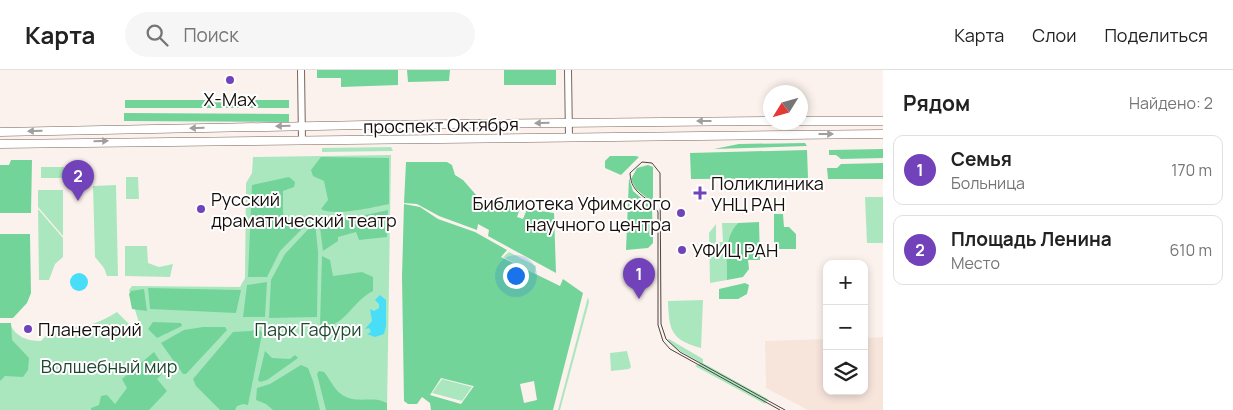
<!DOCTYPE html>
<html lang="ru">
<meta charset="utf-8">
<style>
:root{--surface:#fff;--page:#f6f6f6;--text:#222;--muted:#767676;--line:#e0e0e0;--accent:#7242ba}
body{margin:0;font-family:Manrope,sans-serif;background:var(--page);color:var(--text)}
.controls{position:absolute;right:15px;bottom:15px;display:grid;overflow:hidden;border-radius:10px;box-shadow:0 2px 8px #0003}
.controls button{width:45px;height:45px;display:grid;place-items:center;padding:0;border:0;border-bottom:1px solid var(--line);background:var(--surface);color:var(--text);font:25px sans-serif}
.compass{position:absolute;left:763px;top:15px;width:45px;height:45px;border-radius:50%;background:var(--surface);box-shadow:0 2px 8px #0003;rotate:233deg}
.you{position:absolute;left:515px;top:205px;width:18px;height:18px;margin:-12px;border:4px solid #fff;border-radius:50%;background:#1a73e8;box-shadow:0 0 0 8px #1a73e833}
.badge{display:grid;place-items:center;width:32px;height:32px;border-radius:50%;background:var(--accent);color:#fff;font-size:16px;font-weight:700}
.pin{position:absolute;translate:-50% -41px;filter:drop-shadow(0 1px 2px #0008)}
.pin::after{content:'';position:absolute;top:26px;width:18px;height:15px;background:inherit;clip-path:polygon(0 0,100% 0,50% 100%)}
.list{margin:0;padding:0;list-style:none}
h2{display:flex;justify-content:space-between;align-items:center;height:65px;margin:0;padding:0 20px;font-size:21px}
h2 small{font-size:16px;font-weight:400;color:var(--muted)}
.list li{display:grid;grid-template-columns:32px 1fr auto;gap:15px;align-items:center;box-sizing:border-box;height:70px;margin:0 10px 10px;padding:0 10px;border:1px solid var(--line);border-radius:10px}
.list b{display:block;font-size:19px;white-space:nowrap}
.list p{margin:0;font-size:16px;white-space:nowrap;color:var(--muted)}
.list em{font-size:16px;font-style:normal;color:var(--muted)}
.icon{flex:none;width:28px;height:28px;fill:none;stroke:currentColor;stroke-width:2;stroke-linecap:round;stroke-linejoin:round}
.map{position:relative;flex:none;width:883px;height:340px;overflow:hidden}
header{display:flex;align-items:center;gap:30px;box-sizing:border-box;height:70px;padding:0 25px;background:var(--surface);border-bottom:1px solid var(--line)}
header strong{font-size:24px}
nav{display:flex;gap:28px;margin-inline-start:auto;font-size:18px}
.search{width:350px;height:45px;background:var(--page);display:flex;align-items:center;gap:12px;box-sizing:border-box;padding:0 18px;border-radius:28px;color:var(--muted);font-size:19px}
main{display:flex}
aside{flex:1;background:var(--surface)}
.map>svg:first-child{display:block}
.built{fill:#f7e5dc}
.green{fill:#aae7bf}
.forest{fill:#72d498;fill-rule:evenodd}
.water{fill:#49def7}
.lines{fill:none;stroke-linecap:round;stroke-linejoin:round}
.minor-casing{stroke:#79655a;stroke-width:8}
.major-casing{stroke:#79655a;stroke-width:9}
.minor{stroke:#fff;stroke-width:6}
.major{stroke:#fff;stroke-width:8}
.tram{stroke:#4c4440;stroke-width:1}
.oneway{fill:#a19e9d}
.poi-dot{fill:#7242ba;stroke:#fff;stroke-width:2}
.labels{text-anchor:middle;dominant-baseline:central;stroke-width:4;stroke-linejoin:round;paint-order:stroke}
.poi-label{font-size:18px;fill:#150d0a;stroke:#fff;text-anchor:start}
.street-label{font-size:18px;fill:#150d0a;stroke:#fff}
.park-label{font-size:18px;fill:#1e472f;stroke:#fff}
</style>
<header>
<strong>Карта</strong>
<div class="search"><svg class="icon" aria-label="search" viewBox="0 0 24 24"><circle cx="10" cy="10" r="6"/><path d="M15 15l6 6"/></svg>Поиск</div>
<nav><a>Карта</a><a>Слои</a><a>Поделиться</a></nav>
</header>
<main>
<div class="map">
<svg width="883" height="340" viewBox="0 0 883 340">
<rect width="100%" height="100%" fill="#fcf2ed"/>
<path class="built" d="M 883,267 L 883,340 L 808,340 L 766,318 L 765,271 L 827,269 L 827,321 L 864,321 L 864,268 Z"/>
<g class="green">
<path d="M 391,77 L 393,81 L 322,82 L 322,78 Z"/>
<path d="M 391,85 L 387,340 L 0,340 L 0,255 L 10,254 C 16,267 27,271 41,271 L 54,257 C 81,259 94,256 117,242 L 135,260 L 139,253 L 129,220 L 132,216 L 240,217 L 245,208 L 246,113 L 252,103 L 253,87 Z"/>
<rect x="41" y="97" width="23" height="11"/>
<path d="M 126,107 L 138,107 L 139,129 L 126,129 Z"/>
<path d="M 116,115 L 118,206 L 107,206 L 104,198 L 95,187 L 93,116 Z"/>
<path d="M 38,120 L 63,120 L 63,166 L 38,137 Z"/>
<path d="M 883,127 L 883,173 L 867,173 L 865,127 Z"/>
<path d="M 38,139 L 63,168 L 63,187 L 55,194 L 49,210 L 39,210 Z"/>
<path d="M 722,153 L 738,153 C 723,168 727,190 727,210 L 710,213 L 709,163 L 716,154 L 716,172 L 723,172 Z"/>
<path d="M 125,176 L 147,176 L 148,193 L 159,197 L 173,194 L 170,207 L 125,206 Z"/>
<path d="M 509,182 L 536,196 L 535,204 L 503,187 Z"/>
<path d="M 588,227 L 589,232 L 560,340 L 558,340 Z"/>
<path d="M 703,230 L 701,278 C 670,270 669,259 668,231 Z"/>
<path d="M 669,269 L 703,289 L 703,293 L 768,329 L 765,334 L 695,296 L 701,293 L 675,278 L 667,270 Z"/>
<path d="M 627,281 L 631,297 L 629,299 L 611,301 L 610,283 Z"/>
<path d="M 442,309 L 472,317 L 462,331 L 432,323 Z"/>
</g>
<g class="forest">
<path d="M 317,0 L 398,0 L 398,15 L 341,17 L 341,8 L 317,8 Z"/>
<path d="M 407,0 L 450,0 L 449,11 L 408,12 Z"/>
<rect x="504" y="0" width="52" height="15"/>
<rect x="125" y="30" width="164" height="8"/>
<path d="M 124,43 L 289,44 L 289,52 L 124,51 Z"/>
<path d="M 805,73 L 807,76 L 714,79 L 739,74 Z"/>
<path d="M 883,79 L 883,88 L 841,89 L 836,85 L 829,85 L 829,80 Z"/>
<path d="M 807,80 L 808,108 L 691,109 L 690,83 Z"/>
<path d="M 610,86 L 636,86 L 639,87 L 621,105 L 605,98 L 605,91 Z"/>
<path d="M 321,87 L 389,88 L 389,134 C 374,137 334,147 321,139 L 328,130 L 324,111 L 313,106 L 311,100 Z"/>
<path d="M 11,90 L 32,90 L 31,143 L 0,143 L 0,95 L 9,95 Z"/>
<path d="M 406,92 L 447,92 L 452,95 L 455,105 L 463,110 L 484,134 L 521,136 L 517,147 L 523,149 L 527,139 L 554,143 L 556,203 L 488,166 L 489,160 L 478,154 L 477,160 L 439,146 L 417,134 L 404,133 Z"/>
<path d="M 883,93 L 883,109 L 828,109 L 827,98 L 837,98 L 841,94 Z"/>
<path d="M 648,95 L 653,97 L 653,133 L 636,119 L 631,109 L 637,98 Z"/>
<path d="M 289,107 L 295,112 L 294,117 L 283,121 L 283,144 L 289,150 L 311,150 L 280,181 L 267,207 L 248,207 L 252,115 Z"/>
<path d="M 629,108 L 633,121 L 652,137 L 653,173 L 648,178 L 626,180 Z"/>
<path d="M 404,134 L 420,137 L 438,149 L 475,162 L 507,180 L 501,187 L 560,216 L 563,209 L 583,223 L 553,340 L 431,340 L 430,333 L 422,327 L 417,334 L 408,334 L 404,331 L 402,207 ZM 441,308 L 473,316 L 474,316 L 461,334 L 430,325 ZM 534,311 L 537,330 L 524,333 L 520,314 Z"/>
<path d="M 388,140 L 387,167 L 359,170 L 356,162 L 338,167 L 338,171 L 323,181 L 319,150 L 361,146 Z"/>
<path d="M 774,144 L 783,144 L 784,157 L 789,157 L 796,164 L 796,179 L 774,179 Z"/>
<path d="M 315,152 L 318,182 L 317,247 L 269,248 L 271,210 L 285,184 Z"/>
<path d="M 759,152 L 760,190 L 748,190 L 749,199 L 743,207 L 727,210 C 727,190 723,168 738,153 Z"/>
<path d="M 0,164 L 30,164 L 31,223 L 27,233 L 13,248 L 0,248 Z"/>
<path d="M 322,186 L 330,190 L 333,206 L 362,202 L 373,207 L 373,221 C 353,231 347,253 324,258 L 320,255 Z"/>
<path d="M 267,212 L 265,247 L 243,247 L 247,215 Z"/>
<path d="M 745,213 L 749,215 L 747,224 L 738,229 L 719,229 L 719,219 Z"/>
<path d="M 148,218 L 241,220 L 236,243 L 150,239 Z"/>
<path d="M 144,219 L 147,241 L 132,239 L 129,224 L 131,221 Z"/>
<path d="M 153,252 L 181,253 L 182,256 L 157,268 L 148,259 Z"/>
<path d="M 0,253 L 11,253 L 12,270 L 29,288 L 28,300 L 23,307 L 5,306 L 0,311 Z"/>
<path d="M 203,257 L 225,257 L 227,260 L 186,304 L 183,304 L 161,273 L 184,260 Z"/>
<path d="M 256,259 L 261,261 L 262,264 L 248,335 L 243,334 L 237,336 L 235,340 L 220,340 L 196,316 L 193,309 L 233,262 L 251,261 Z"/>
<path d="M 265,281 L 272,288 L 290,289 L 295,285 L 298,288 L 267,310 L 260,312 L 258,310 Z"/>
<path d="M 154,282 L 166,300 L 157,309 L 167,321 L 149,340 L 91,340 L 91,338 L 99,335 L 101,326 L 107,325 L 115,334 L 127,318 L 122,309 Z"/>
<path d="M 301,295 L 308,298 L 313,311 L 320,340 L 273,340 L 266,334 L 256,330 L 257,318 L 270,314 Z"/>
<path d="M 319,301 L 324,302 C 330,309 334,319 341,324 C 356,335 372,325 387,333 L 387,340 L 326,340 L 317,304 Z"/>
</g>
<g class="water">
<circle cx="79" cy="212" r="9"/>
<path d="M 380,225 L 386,230 L 386,256 L 384,264 L 375,267 L 367,264 L 371,262 L 369,258 L 365,259 L 372,251 L 370,239 L 374,241 L 379,238 L 379,234 L 375,230 Z"/>
</g>
<g class="lines">
<g class="minor-casing">
<g id="minor">
<path d="M 301,0 L 302,71"/>
<path d="M 568,0 L 569,68"/>
</g>
</g>
<g class="major-casing">
<g id="major">
<path d="M 800,51 L 883,51"/>
<path d="M 0,62 L 366,55 L 770,51"/>
<path d="M 0,74 L 883,64"/>
</g>
</g>
<use href="#minor" class="minor"/>
<use href="#major" class="major"/>
<path class="tram" d="M 780,340 L 670,279 L 663,271 L 658,255 L 658,142 C 649,125 631,126 630,103 L 642,92 L 652,93 L 660,103 L 661,254 L 666,269 L 680,282 L 785,340"/>
</g>
<defs><path id="oneway-solid" d="M-6-.8H1V-3.2L6.5 0L1 3.2V.8H-6Z" transform="scale(1.25)"/></defs>
<g class="oneway">
<use href="#oneway-solid" transform="translate(704 51) rotate(-180)"/>
<use href="#oneway-solid" transform="translate(542 53) rotate(179)"/>
<use href="#oneway-solid" transform="translate(283 56) rotate(179)"/>
<use href="#oneway-solid" transform="translate(197 58) rotate(179)"/>
<use href="#oneway-solid" transform="translate(35 61) rotate(179)"/>
<use href="#oneway-solid" transform="translate(826 64)"/>
<use href="#oneway-solid" transform="translate(101 71) rotate(-1)"/>
</g>
<g class="poi-dot">
<circle cx="230" cy="10" r="5"/>
<path d="M697.5 115.5h5v5h5v5h-5v5h-5v-5h-5v-5h5z"/>
<circle cx="201" cy="139" r="5"/>
<circle cx="681" cy="143" r="5"/>
<circle cx="682" cy="180" r="5"/>
<circle cx="28" cy="259" r="5"/>
</g>
<g class="labels">
<g class="poi-label">
<text x="230" y="29" text-anchor="middle">X-Max</text>
<text x="711" y="113">Поликлиника<tspan x="711" dy="21">УНЦ РАН</tspan></text>
<text x="211" y="129">Русский<tspan x="211" dy="21">драматический театр</tspan></text>
<text x="671" y="133" text-anchor="end">Библиотека Уфимского<tspan x="671" dy="21">научного центра</tspan></text>
<text x="692" y="180">УФИЦ РАН</text>
<text x="38" y="259">Планетарий</text>
</g>
<g class="street-label">
<text transform="translate(441 55) rotate(-1)">проспект Октября</text>
</g>
<g class="park-label">
<text x="308" y="259">Парк Гафури</text>
<text x="109" y="296">Волшебный мир</text>
</g>
</g>
</svg>
<div class="controls">
<button>+</button>
<button>−</button>
<button><svg class="icon" aria-label="layers" viewBox="0 0 24 24"><path d="M12 4l9 5-9 5-9-5zM3 14l9 5 9-5"/></svg></button>
</div>
<svg class="compass" viewBox="-18 -18 36 36"><path d="M0-13l5 13h-10z" fill="#e53935"/><path d="M0 13l5-13h-10z" fill="#767676"/></svg>
<div class="you"></div>
<div class="pin badge" style="left:639px;top:229px">1</div>
<div class="pin badge" style="left:78px;top:131px">2</div>
</div>
<aside>
<h2>Рядом<small>Найдено: 2</small></h2>
<ul class="list">
<li><span class="badge">1</span><div><b>Семья</b><p>Больница</p></div><em>170 m</em></li>
<li><span class="badge">2</span><div><b>Площадь Ленина</b><p>Место</p></div><em>610 m</em></li>
</ul>
</aside>
</main>
